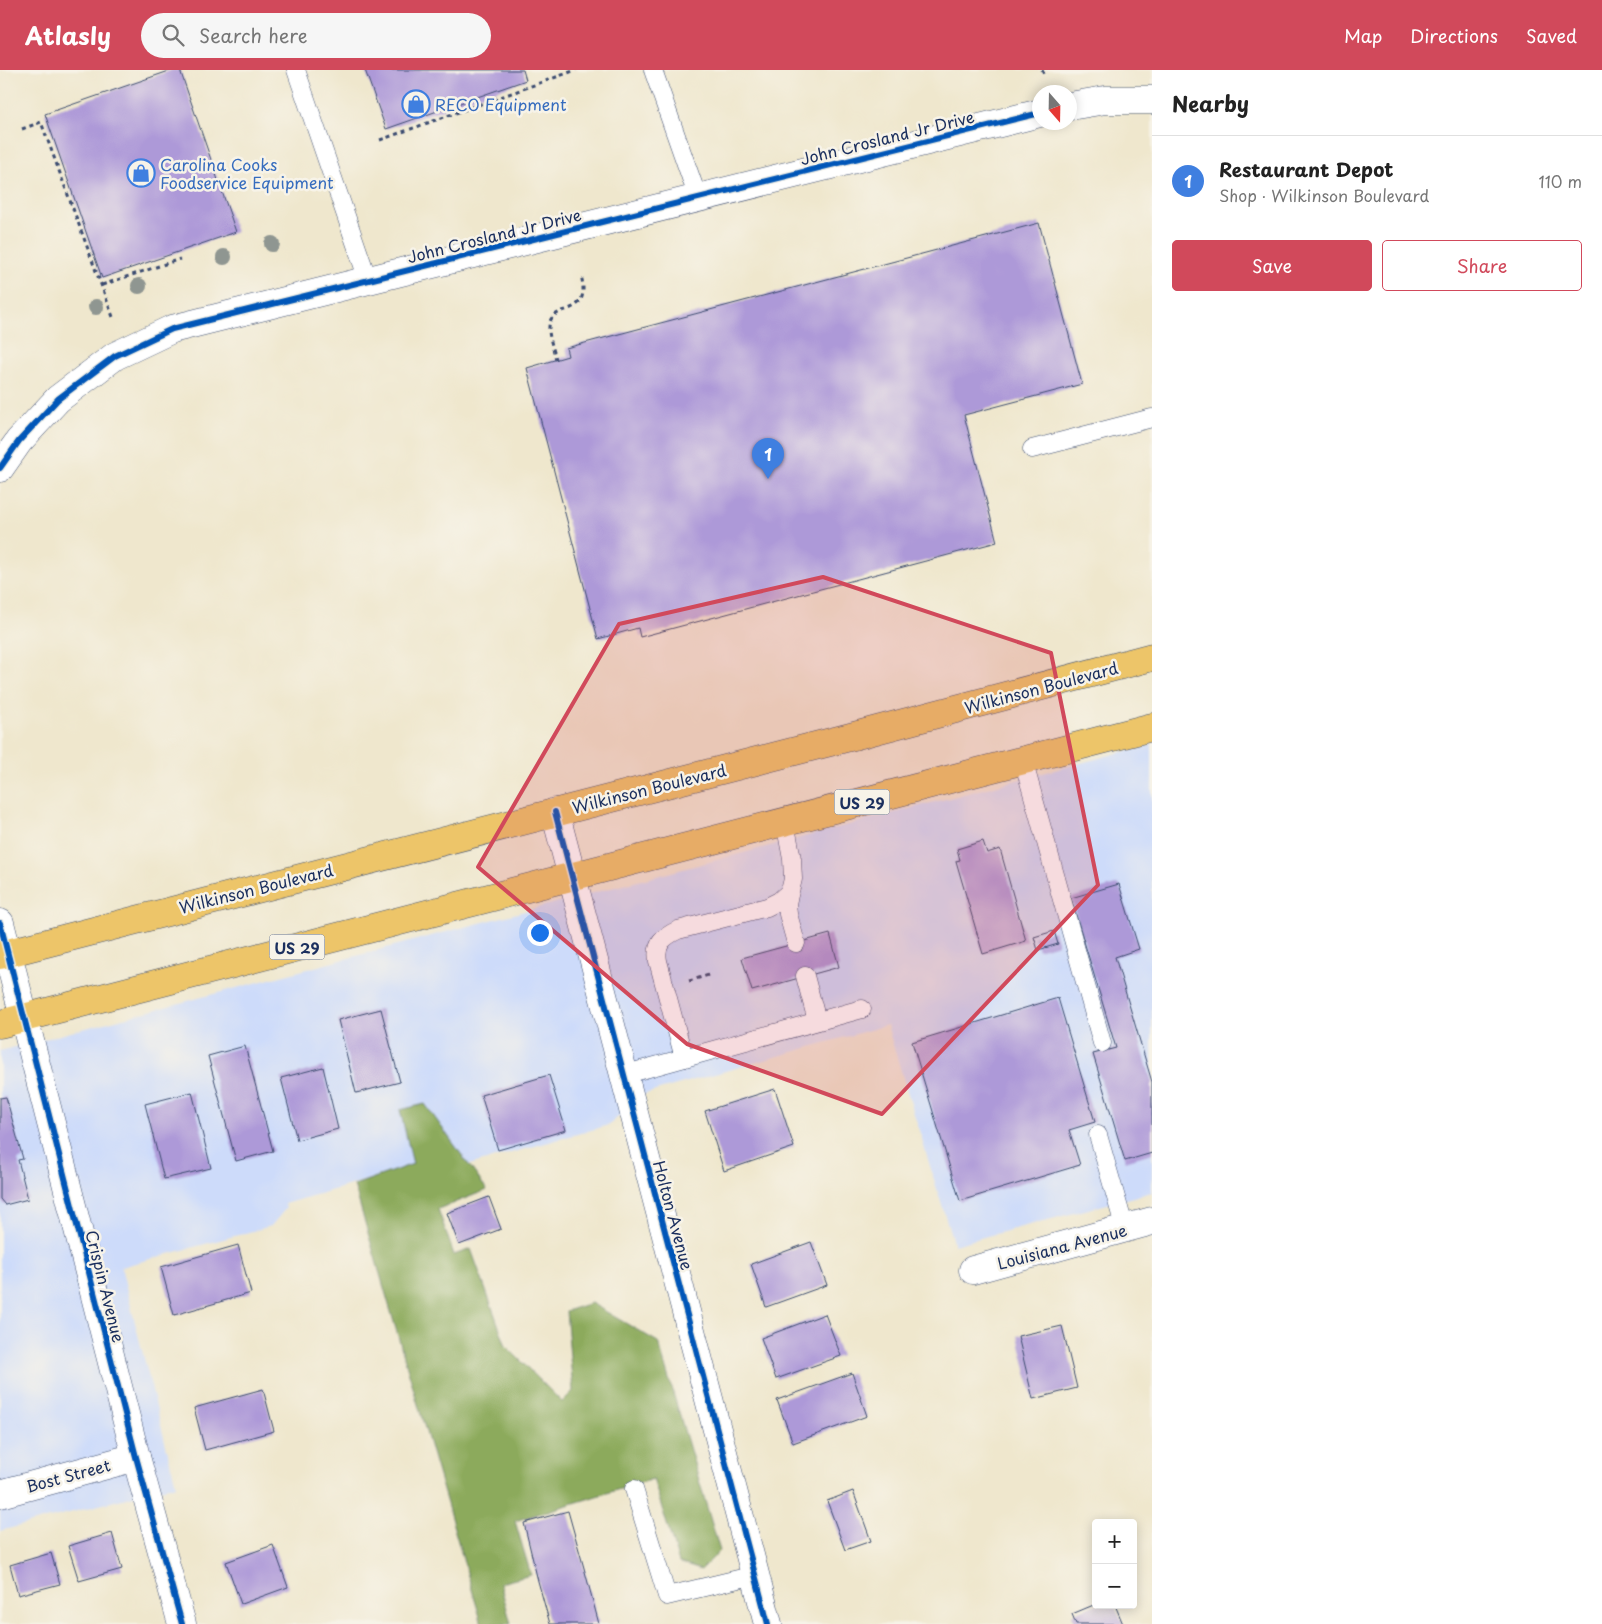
<!DOCTYPE html>
<meta charset="utf-8">
<style>
:root{--surface:#fff;--page:#f6f6f6;--text:#222;--muted:#767676;--line:#e0e0e0;--accent:#d1495b}
body{margin:0;font-family:"Playpen Sans",sans-serif;background:var(--page);color:var(--text)}
.controls{position:absolute;right:15px;bottom:15px;display:grid;overflow:hidden;border-radius:5px;box-shadow:0 2px 12px #0003}
.controls button{width:45px;height:45px;display:grid;place-items:center;padding:0;border:0;border-bottom:1px solid var(--line);background:var(--surface);color:var(--text);font:25px sans-serif}
.compass{position:absolute;left:1032px;top:15px;width:45px;height:45px;border-radius:50%;background:var(--surface);box-shadow:0 2px 12px #0003;rotate:160deg}
.you{position:absolute;left:539px;top:862px;width:18px;height:18px;margin:-12px;border:4px solid #fff;border-radius:50%;background:#1a73e8;box-shadow:0 0 0 8px #1a73e833}
.badge{display:grid;place-items:center;width:32px;height:32px;border-radius:50%;background:var(--accent);color:#fff;font-size:16px;font-weight:700}
.pin{position:absolute;translate:-50% -41px;filter:drop-shadow(0 1px 2px #0008)}
.pin::after{content:'';position:absolute;top:26px;width:18px;height:15px;background:inherit;clip-path:polygon(0 0,100% 0,50% 100%)}
.list{margin:0;padding:0;list-style:none}
h2{display:flex;justify-content:space-between;align-items:center;height:65px;margin:0;padding:0 20px;font-size:21px}
h2 small{font-size:16px;font-weight:400;color:var(--muted)}
.list li{display:grid;grid-template-columns:32px 1fr auto;gap:15px;align-items:center;box-sizing:border-box;height:90px;padding:0 20px;border-top:1px solid var(--line)}
.list b{display:block;font-size:19px;white-space:nowrap}
.list p{margin:0;font-size:16px;white-space:nowrap;color:var(--muted)}
.list em{font-size:16px;font-style:normal;color:var(--muted)}
.actions{display:flex;gap:10px;padding:15px 20px}
.actions a{flex:1;padding:11px 0;border:1px solid var(--accent);border-radius:5px;text-align:center;font-size:18px;color:var(--accent)}
.actions .main{background:var(--accent);color:#fff}
.icon{flex:none;width:28px;height:28px;fill:none;stroke:currentColor;stroke-width:2;stroke-linecap:round;stroke-linejoin:round}
.map{position:relative;flex:none;width:1152px;height:1554px;overflow:hidden}
header{display:flex;align-items:center;gap:30px;box-sizing:border-box;height:70px;padding:0 25px;background:var(--accent);color:#fff}
header strong{font-size:24px}
nav{display:flex;gap:28px;margin-inline-start:auto;font-size:18px}
.search{width:350px;height:45px;background:var(--page);display:flex;align-items:center;gap:12px;box-sizing:border-box;padding:0 18px;border-radius:28px;color:var(--muted);font-size:19px}
main{display:flex}
aside{flex:1;background:var(--surface)}
.map>svg:first-child{display:block}
.built{fill:#cddbfa}
.forest{fill:#8caa5c;stroke:#546c5d}
.building{fill:#ad99d8}
.lines{fill:none;stroke-linecap:round;stroke-linejoin:round}
.service-casing{stroke:#3b4b6f;stroke-width:19}
.minor-casing{stroke:#3b4b6f;stroke-width:29}
.primary-casing{stroke:#3b4b6f;stroke-width:29}
.path{stroke:#3b4b6f;stroke-width:3;stroke-dasharray:4 4;stroke-linecap:butt}
.service{stroke:#fff;stroke-width:18}
.minor{stroke:#fff;stroke-width:28}
.primary{stroke:#edc569;stroke-width:28}
.cycleway-casing{stroke:#f7f3e8;stroke-width:9}
.cycleway{stroke:#0057b8;stroke-width:6}
.tree{fill:#8f9691}
.marked{fill:#d1495b;fill-opacity:0.2;stroke:#d1495b;stroke-width:4;stroke-linejoin:round}
.labels{text-anchor:middle;dominant-baseline:central;stroke-width:5;stroke-linejoin:round;paint-order:stroke}
.shield{fill:#f7f3e8;stroke:#5d6a87;stroke-width:1}
.shield-label{font-size:15px;font-weight:bold;fill:#1b2f5e}
.shop-label{font-size:16px;fill:#366cbe;stroke:#f7f3e8;text-anchor:start}
.street-label{font-size:16px;fill:#1b2f5e;stroke:#f7f3e8}
</style>
<header>
<strong>Atlasly</strong>
<div class="search"><svg class="icon" aria-label="search" viewBox="0 0 24 24"><circle cx="10" cy="10" r="6"/><path d="M15 15l6 6"/></svg>Search here</div>
<nav><a>Map</a><a>Directions</a><a>Saved</a></nav>
</header>
<main>
<div class="map">
<svg width="1152" height="1554" viewBox="0 0 1152 1554">
<rect width="100%" height="100%" fill="#f7f3e8"/>
<filter id="ink" filterUnits="userSpaceOnUse"><feTurbulence type="fractalNoise" baseFrequency=".02" numOctaves="2"/><feDisplacementMap in="SourceGraphic" scale="10" xChannelSelector="R" yChannelSelector="G"/><feConvolveMatrix kernelMatrix="1 2 1 2 8 2 1 2 1" color-interpolation-filters="sRGB"/></filter>
<filter id="wash" filterUnits="userSpaceOnUse"><feTurbulence type="fractalNoise" baseFrequency=".0096" numOctaves="4" result="noise"/><feDisplacementMap in="SourceGraphic" scale="20" xChannelSelector="R" yChannelSelector="G"/><feGaussianBlur stdDeviation="1.12" result="paint"/><feColorMatrix in="noise" values="0 0 0 0 0 0 0 0 0 0 0 0 0 0 0 0 0 1.4 0 .05"/><feComposite in="paint" operator="in"/></filter>
<g filter="url(#wash)">
<rect width="100%" height="100%" fill="#efe7cd"/>
<path class="built" d="M 1152,674 L 1152,1122 L 954,1175 L 887,955 L 645,1024 L 609,1055 L 469,1095 L 425,1034 L 400,1040 L 414,1094 L 354,1114 L 284,1134 L 286,1138 L 271,1156 L 121,1197 L 176,1415 L 0,1461 L 0,981 Z"/>
<path class="forest" d="M 425,1034 L 487,1120 L 438,1139 L 454,1185 L 471,1179 L 506,1276 L 562,1332 L 573,1321 L 566,1241 L 591,1233 L 658,1272 L 720,1481 L 701,1500 L 679,1493 L 653,1409 L 515,1451 L 531,1505 L 500,1513 L 511,1554 L 482,1554 L 354,1115 L 413,1094 L 400,1040 Z"/>
<g id="blocks">
<g class="building">
<path d="M 172,0 L 180,0 L 236,162 L 102,208 L 45,44 Z"/>
<path d="M 365,0 L 523,0 L 526,10 L 386,59 Z"/>
<path d="M 1039,153 L 1082,314 L 964,345 L 997,472 L 640,567 L 638,558 L 598,569 L 527,298 L 568,286 L 566,278 Z"/>
<path d="M 983,771 L 987,783 L 1000,779 L 1026,871 L 983,884 L 956,791 L 960,790 L 957,779 Z"/>
<path d="M 1119,814 L 1139,879 L 1115,887 L 1152,1012 L 1152,1083 L 1125,1091 L 1093,984 L 1116,978 L 1071,828 Z"/>
<path d="M 1054,861 L 1058,874 L 1038,880 L 1034,867 Z"/>
<path d="M 830,864 L 839,897 L 752,921 L 742,888 Z"/>
<path d="M 1058,928 L 1095,1052 L 1069,1060 L 1080,1095 L 960,1131 L 912,972 Z"/>
<path d="M 381,939 L 400,1012 L 356,1023 L 338,950 Z"/>
<path d="M 245,976 L 273,1081 L 236,1091 L 208,986 Z"/>
<path d="M 323,997 L 338,1059 L 297,1070 L 281,1008 Z"/>
<path d="M 549,1005 L 566,1060 L 498,1080 L 481,1025 Z"/>
<path d="M 775,1019 L 794,1077 L 724,1101 L 705,1041 Z"/>
<path d="M 192,1022 L 211,1098 L 164,1109 L 145,1034 Z"/>
<path d="M 6,1027 L 23,1089 L 18,1090 L 28,1129 L 5,1135 L 0,1129 L 0,1028 Z"/>
<path d="M 489,1127 L 501,1159 L 459,1175 L 447,1143 Z"/>
<path d="M 811,1172 L 827,1215 L 766,1237 L 751,1194 Z"/>
<path d="M 238,1175 L 251,1223 L 174,1245 L 161,1197 Z"/>
<path d="M 825,1244 L 841,1286 L 776,1309 L 761,1268 Z"/>
<path d="M 1062,1256 L 1077,1318 L 1033,1329 L 1018,1266 Z"/>
<path d="M 852,1303 L 867,1346 L 793,1373 L 777,1330 Z"/>
<path d="M 263,1319 L 274,1361 L 205,1380 L 194,1338 Z"/>
<path d="M 853,1421 L 871,1471 L 845,1480 L 827,1431 Z"/>
<path d="M 568,1441 L 584,1498 L 599,1554 L 550,1554 L 538,1511 L 524,1453 Z"/>
<path d="M 112,1463 L 122,1499 L 79,1511 L 68,1476 Z"/>
<path d="M 273,1475 L 288,1517 L 241,1534 L 226,1492 Z"/>
<path d="M 51,1483 L 60,1514 L 18,1525 L 10,1495 Z"/>
<path d="M 1096,1534 L 1115,1535 L 1123,1554 L 1076,1554 L 1072,1544 Z"/>
</g>
</g>
</g>
<g filter="url(#ink)">
<use href="#blocks" fill-opacity="0" stroke="#3b4b6f" stroke-width="1"/>
<g class="lines">
<g class="service-casing">
<g id="service">
<path d="M 296,0 L 368,210"/>
<path d="M 653,0 L 698,128"/>
<path d="M 1032,379 L 1152,348"/>
<path d="M 1023,690 L 1102,973"/>
<path d="M 785,752 L 792,789 L 793,809 L 787,833 L 788,844 L 796,873"/>
<path d="M 805,906 L 817,951"/>
<path d="M 684,988 L 658,891 C 655,874 663,867 678,860 L 767,837 L 779,831 L 788,823"/>
<path d="M 623,1005 L 862,939"/>
<path d="M 1098,1065 L 1125,1159"/>
<path d="M 634,1419 L 667,1526 L 755,1505"/>
</g>
</g>
<g class="minor-casing">
<g id="minor">
<path d="M 1070,36 L 1105,30 L 1152,30"/>
<path d="M 0,398 L 19,371 L 58,329 L 115,286 L 172,259 L 1040,43"/>
<path d="M 555,742 L 768,1554"/>
<path d="M 0,853 L 136,1387 L 182,1554"/>
<path d="M 973,1200 L 1152,1151"/>
<path d="M 0,1424 L 136,1387"/>
</g>
</g>
<g class="primary-casing">
<g id="primary">
<path d="M 0,885 L 850,667 L 1152,587"/>
<path d="M 0,954 L 1152,657"/>
</g>
</g>
<g class="path">
<path d="M 1042,0 L 1045,7"/>
<path d="M 22,59 L 41,52 L 113,247"/>
<path d="M 380,70 L 576,0"/>
<path d="M 102,215 L 180,189"/>
<path d="M 556,290 C 554,280 549,269 549,259 C 548,229 593,253 581,205"/>
<path d="M 689,911 L 712,904"/>
</g>
<use href="#service" class="service"/>
<use href="#minor" class="minor"/>
<use href="#primary" class="primary"/>
<g class="cycleway-casing">
<g id="cycleway">
<path d="M 0,398 L 19,371 L 58,329 L 115,286 L 172,259 L 1040,43"/>
<path d="M 555,742 L 768,1554"/>
<path d="M 0,853 L 136,1387 L 182,1554"/>
</g>
</g>
<use href="#cycleway" class="cycleway"/>
</g>
<g class="tree">
<circle cx="272" cy="174" r="8"/>
<circle cx="224" cy="187" r="8"/>
<circle cx="139" cy="216" r="8"/>
<circle cx="96" cy="237" r="8"/>
</g>
</g>
<path class="marked" d="M 823,507 L 1051,583 L 1098,815 L 882,1044 L 687,974 L 478,797 L 619,554 Z"/>
<defs>
<g id="shop-ring" transform="scale(1.4375)"><circle r="9.5" fill="#f7f3e8" stroke="#3f7fe0" stroke-width="1.5"/><path d="M-5-2.5h2.3a2.7 3.5 0 0 1 5.4 0H5L5.5 6h-11ZM-1.5-2.5h3a1.5 2.3 0 0 0-3 0Z" fill="#3f7fe0"/></g>
</defs>
<g fill-rule="evenodd">
<use href="#shop-ring" x="416" y="34"/>
<use href="#shop-ring" x="141" y="103"/>
</g>
<g class="labels">
<g class="shield">
<rect x="834.5" y="719.5" width="55" height="25" rx="4"/>
<rect x="269.5" y="864.5" width="55" height="25" rx="4"/>
</g>
<g class="shield-label">
<text x="862" y="732">US 29</text>
<text x="297" y="877">US 29</text>
</g>
<g class="shop-label">
<text x="435" y="34">RECO Equipment</text>
<text x="160" y="94">Carolina Cooks<tspan x="160" dy="18">Foodservice Equipment</tspan></text>
</g>
<g class="street-label">
<text transform="translate(887 67) rotate(-14)">John Crosland Jr Drive</text>
<text transform="translate(494 165) rotate(-14)">John Crosland Jr Drive</text>
<text transform="translate(1041 617) rotate(-15)">Wilkinson Boulevard</text>
<text transform="translate(649 718) rotate(-14)">Wilkinson Boulevard</text>
<text transform="translate(256 818) rotate(-14)">Wilkinson Boulevard</text>
<text transform="translate(674 1145) rotate(75)">Holton Avenue</text>
<text transform="translate(1062 1176) rotate(-15)">Louisiana Avenue</text>
<text transform="translate(106 1216) rotate(76)">Crispin Avenue</text>
<text transform="translate(68 1405) rotate(-15)">Bost Street</text>
</g>
</g>
</svg>
<div class="controls">
<button>+</button>
<button>−</button>
</div>
<svg class="compass" viewBox="-18 -18 36 36"><path d="M0-13l5 13h-10z" fill="#e53935"/><path d="M0 13l5-13h-10z" fill="#767676"/></svg>
<div class="you"></div>
<div class="pin badge" style="left:768px;top:409px;background:#3f7fe0">1</div>
</div>
<aside>
<h2>Nearby<small></small></h2>
<ul class="list">
<li><span class="badge" style="background:#3f7fe0">1</span><div><b>Restaurant Depot</b><p>Shop · Wilkinson Boulevard</p></div><em>110 m</em></li>
</ul>
<div class="actions"><a class="main">Save</a><a>Share</a></div>
</aside>
</main>
